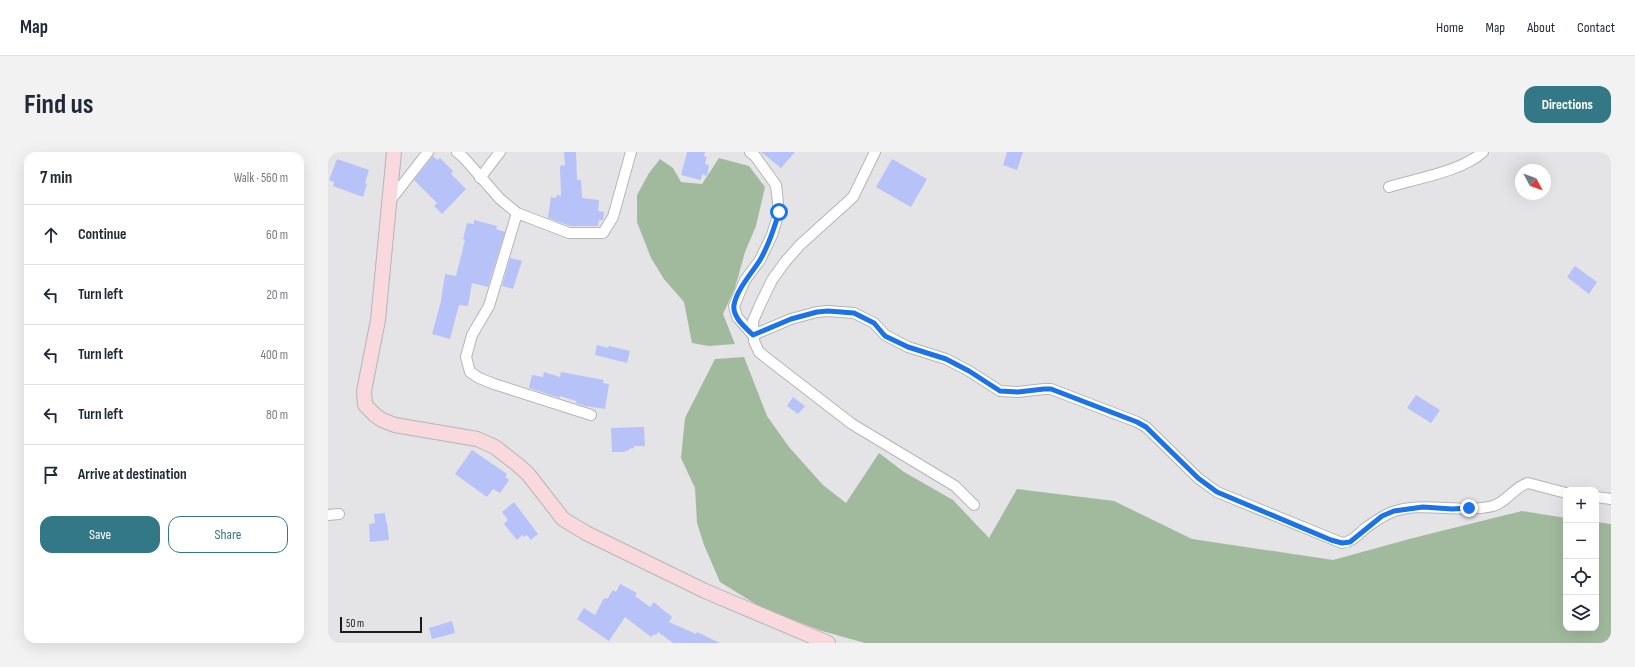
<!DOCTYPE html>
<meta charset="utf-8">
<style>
:root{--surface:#fff;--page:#f2f2f3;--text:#1f2937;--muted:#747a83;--line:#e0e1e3;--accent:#337886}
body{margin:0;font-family:"Sofia Sans Condensed",sans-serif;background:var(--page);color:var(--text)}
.controls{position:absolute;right:12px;bottom:12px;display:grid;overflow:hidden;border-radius:8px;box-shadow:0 4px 16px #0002}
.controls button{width:36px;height:36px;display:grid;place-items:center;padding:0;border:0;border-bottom:1px solid var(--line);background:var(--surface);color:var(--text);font:20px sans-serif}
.compass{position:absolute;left:1187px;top:12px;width:36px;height:36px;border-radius:50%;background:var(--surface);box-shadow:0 4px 16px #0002;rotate:131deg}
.scale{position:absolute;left:12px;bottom:10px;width:82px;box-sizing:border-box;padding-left:4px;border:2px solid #1a1a1b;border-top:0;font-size:11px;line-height:14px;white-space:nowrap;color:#1a1a1b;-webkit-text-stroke:3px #e4e4e6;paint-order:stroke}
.stop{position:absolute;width:12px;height:12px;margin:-9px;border:3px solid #1a73e8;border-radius:50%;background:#fff}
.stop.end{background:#1a73e8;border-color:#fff;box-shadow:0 1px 4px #0008}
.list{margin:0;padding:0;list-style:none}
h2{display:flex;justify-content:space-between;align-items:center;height:52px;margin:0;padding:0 16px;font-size:17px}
h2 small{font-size:13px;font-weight:400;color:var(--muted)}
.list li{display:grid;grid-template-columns:26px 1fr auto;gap:12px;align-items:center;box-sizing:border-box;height:60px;padding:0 16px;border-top:1px solid var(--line)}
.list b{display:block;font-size:15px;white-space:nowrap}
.list em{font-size:13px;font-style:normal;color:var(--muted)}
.actions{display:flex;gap:8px;padding:12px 16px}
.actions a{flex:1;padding:9px 0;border:1px solid var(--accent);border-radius:12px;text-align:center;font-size:14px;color:var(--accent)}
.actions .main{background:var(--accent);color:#fff}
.icon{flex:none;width:22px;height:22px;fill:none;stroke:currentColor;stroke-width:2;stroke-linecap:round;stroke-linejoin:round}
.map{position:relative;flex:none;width:1283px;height:491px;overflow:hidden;border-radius:12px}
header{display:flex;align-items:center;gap:24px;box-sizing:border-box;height:56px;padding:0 20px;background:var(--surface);border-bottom:1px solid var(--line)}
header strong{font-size:19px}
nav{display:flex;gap:22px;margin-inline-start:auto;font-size:14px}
.intro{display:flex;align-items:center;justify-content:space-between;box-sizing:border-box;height:96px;padding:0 24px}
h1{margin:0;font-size:28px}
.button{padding:10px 18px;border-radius:12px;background:var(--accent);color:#fff;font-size:14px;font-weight:700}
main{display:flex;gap:24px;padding:0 24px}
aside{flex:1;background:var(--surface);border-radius:12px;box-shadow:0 4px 16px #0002}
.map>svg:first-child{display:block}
.green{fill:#a1ba9d}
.building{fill:#b6c2f8}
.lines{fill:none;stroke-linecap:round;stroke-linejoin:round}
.street-casing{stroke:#b5b5b7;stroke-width:12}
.secondary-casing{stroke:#b5b5b7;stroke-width:16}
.street{stroke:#fff;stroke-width:10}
.secondary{stroke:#f9d9dd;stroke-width:14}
.route{stroke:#1a73e8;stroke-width:5}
</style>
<header>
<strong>Map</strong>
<nav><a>Home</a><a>Map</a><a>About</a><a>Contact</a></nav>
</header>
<div class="intro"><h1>Find us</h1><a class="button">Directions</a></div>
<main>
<aside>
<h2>7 min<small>Walk · 560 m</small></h2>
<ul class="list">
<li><svg class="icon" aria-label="ahead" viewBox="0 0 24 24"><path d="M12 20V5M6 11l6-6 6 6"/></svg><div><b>Continue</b></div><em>60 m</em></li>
<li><svg class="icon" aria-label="left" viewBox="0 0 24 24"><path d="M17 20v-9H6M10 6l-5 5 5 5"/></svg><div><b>Turn left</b></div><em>20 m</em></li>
<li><svg class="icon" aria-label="left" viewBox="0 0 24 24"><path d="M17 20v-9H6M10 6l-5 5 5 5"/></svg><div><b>Turn left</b></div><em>400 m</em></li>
<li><svg class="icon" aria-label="left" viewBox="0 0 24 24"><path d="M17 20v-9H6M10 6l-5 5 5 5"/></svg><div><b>Turn left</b></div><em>80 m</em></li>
<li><svg class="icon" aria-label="arrive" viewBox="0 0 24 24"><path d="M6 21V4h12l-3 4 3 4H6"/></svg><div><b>Arrive at destination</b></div></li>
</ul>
<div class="actions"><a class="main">Save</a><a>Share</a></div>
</aside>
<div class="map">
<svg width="1283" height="491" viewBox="0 0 1283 491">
<rect width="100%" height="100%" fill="#e4e4e6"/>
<g class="green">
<path d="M 391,6 L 421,14 L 437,35 L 428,74 L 417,100 L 407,136 L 395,162 L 407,192 L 381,194 L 364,191 L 356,150 L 336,127 L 323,106 L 309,70 L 309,43 L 321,21 L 332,7 L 345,16 L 353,30 L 374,32 Z"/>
<path d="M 416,205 L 439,264 L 461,295 L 495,333 L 518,351 L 551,301 L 576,320 L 625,348 L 661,386 L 689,337 L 786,349 L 864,387 L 1005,408 L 1085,386 L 1194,359 L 1238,366 L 1238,476 L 1268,476 L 1268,370 L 1283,372 L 1283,491 L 537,491 L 494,479 L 434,456 L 392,430 L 376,393 L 369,371 L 367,336 L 353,306 L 357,266 L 387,207 Z"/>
</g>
<g class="building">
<path d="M 236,0 L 248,0 L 249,28 L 253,28 L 254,46 L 271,48 L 270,59 L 276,60 L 275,68 L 271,68 L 270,74 L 242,74 L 220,66 L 223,45 L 228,46 L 229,43 L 233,44 L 232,14 L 237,13 Z"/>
<path d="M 359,0 L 377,0 L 376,4 L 379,5 L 377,12 L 381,13 L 379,24 L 374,22 L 373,28 L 353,23 Z"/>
<path d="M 433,0 L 467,0 L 453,16 Z"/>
<path d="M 679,0 L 695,0 L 689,18 L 675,13 Z"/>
<path d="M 105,4 L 109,8 L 112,6 L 125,19 L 123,22 L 138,37 L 114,62 L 106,54 L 109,51 L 86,28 Z"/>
<path d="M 9,7 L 41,18 L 37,31 L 39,32 L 35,45 L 5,34 L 6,30 L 1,28 Z"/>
<path d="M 564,7 L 599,27 L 583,55 L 548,35 Z"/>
<path d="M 146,68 L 169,74 L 168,77 L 177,80 L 160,135 L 144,131 L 140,154 L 131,153 L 122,187 L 104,182 L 113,149 L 117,122 L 128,124 L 137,88 L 135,87 L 139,71 L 146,72 Z"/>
<path d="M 182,106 L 194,109 L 185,137 L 174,134 Z"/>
<path d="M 1247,114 L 1269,130 L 1261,142 L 1239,125 Z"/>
<path d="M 269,193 L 280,196 L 281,194 L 302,199 L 299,211 L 267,203 Z"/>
<path d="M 216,220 L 232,225 L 233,220 L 276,228 L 275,231 L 281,232 L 277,257 L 257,254 L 248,251 L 248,249 L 232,244 L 232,246 L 201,236 L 204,223 L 215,225 Z"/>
<path d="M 1088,243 L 1112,258 L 1103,271 L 1079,256 Z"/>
<path d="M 465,245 L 477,254 L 470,262 L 459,254 Z"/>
<path d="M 316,275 L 317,294 L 306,294 L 306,296 L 301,297 L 301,298 L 296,300 L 284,300 L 283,276 Z"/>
<path d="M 144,298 L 179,322 L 177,325 L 181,328 L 172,341 L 165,337 L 159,345 L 127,322 Z"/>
<path d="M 186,350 L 210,382 L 203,388 L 199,383 L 196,385 L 194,383 L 189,388 L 176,372 L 180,368 L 174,360 Z"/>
<path d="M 57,361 L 58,370 L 59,370 L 61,388 L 42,390 L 41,372 L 47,371 L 46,362 Z"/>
<path d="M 292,432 L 309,441 L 307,444 L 322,455 L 326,450 L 334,457 L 344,465 L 341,470 L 368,482 L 369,480 L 392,491 L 345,491 L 330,480 L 328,483 L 326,482 L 323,485 L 297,465 L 281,489 L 249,467 L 256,456 L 267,463 L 276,446 L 279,447 L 285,438 L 288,440 Z"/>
<path d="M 124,469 L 127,481 L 104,487 L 101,476 Z"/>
</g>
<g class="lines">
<g class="street-casing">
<g id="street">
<path d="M 129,0 L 136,6 L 172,47 L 189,61 L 241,81 L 275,81 L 285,65 L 303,0"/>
<path d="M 422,0 L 427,4 L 448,33 L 451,60 L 444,83 L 432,108 L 417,128 L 406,154 L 409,165 L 425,183 L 463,167 L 489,160 L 500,159 L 526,161 L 546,171 L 557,183 L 580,195 L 618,207 L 641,219 L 672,239 L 690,240 L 716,237 L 723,237 L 809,270 L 818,275 L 870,326 L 889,340 L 1014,391 C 1025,390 1030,382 1039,375 C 1046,370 1053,365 1062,361 C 1091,348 1133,362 1165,354 C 1179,350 1186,335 1200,331 L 1238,341"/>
<path d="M 547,0 L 525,45 L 472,93 L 457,110 L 444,128 L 432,153 L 425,169 L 426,189 L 431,200 L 441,208 L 524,272 L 627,334 L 646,353"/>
<path d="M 152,26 L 172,0"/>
<path d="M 1061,35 C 1090,26 1132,20 1155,0"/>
<path d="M 61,50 L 100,0"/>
<path d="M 189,61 L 161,154 L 144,183 L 138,205 L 142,220 L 151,226 L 166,232 L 263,263"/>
<path d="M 1268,345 L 1283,347"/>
<path d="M 0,363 L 11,362"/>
</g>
</g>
<g class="secondary-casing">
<path id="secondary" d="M 66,0 L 50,168 L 36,239 L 37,253 L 47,263 L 54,268 L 67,273 L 149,287 L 167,295 L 190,313 L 200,322 L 235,367 L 258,381 L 377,439 L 500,491"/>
</g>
<use href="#street" class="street"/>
<use href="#secondary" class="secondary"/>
</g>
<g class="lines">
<path class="route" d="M 451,60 C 446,77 441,93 432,108 C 424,121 409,137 406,153 C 404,165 418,176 425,183 L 463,167 L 489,160 L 500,159 L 526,161 L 546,171 L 557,184 L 580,195 L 618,207 L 641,219 L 672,239 L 690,240 L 716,237 L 723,237 L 809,270 L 818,275 L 870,326 L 889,340 L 1003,388 L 1014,391 L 1022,390 L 1054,364 L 1066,359 L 1095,355 L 1124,357 L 1141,356"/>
</g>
</svg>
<div class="controls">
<button>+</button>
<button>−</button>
<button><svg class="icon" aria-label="locate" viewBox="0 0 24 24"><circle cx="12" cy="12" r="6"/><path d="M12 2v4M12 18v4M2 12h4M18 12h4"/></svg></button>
<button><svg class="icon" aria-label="layers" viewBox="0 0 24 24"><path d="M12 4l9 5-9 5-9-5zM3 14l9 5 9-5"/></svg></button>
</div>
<svg class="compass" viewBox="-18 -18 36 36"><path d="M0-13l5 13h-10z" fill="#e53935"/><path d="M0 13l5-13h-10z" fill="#747a83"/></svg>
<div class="scale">50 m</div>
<div class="stop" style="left:451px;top:60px"></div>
<div class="stop end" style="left:1141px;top:356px"></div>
</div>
</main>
